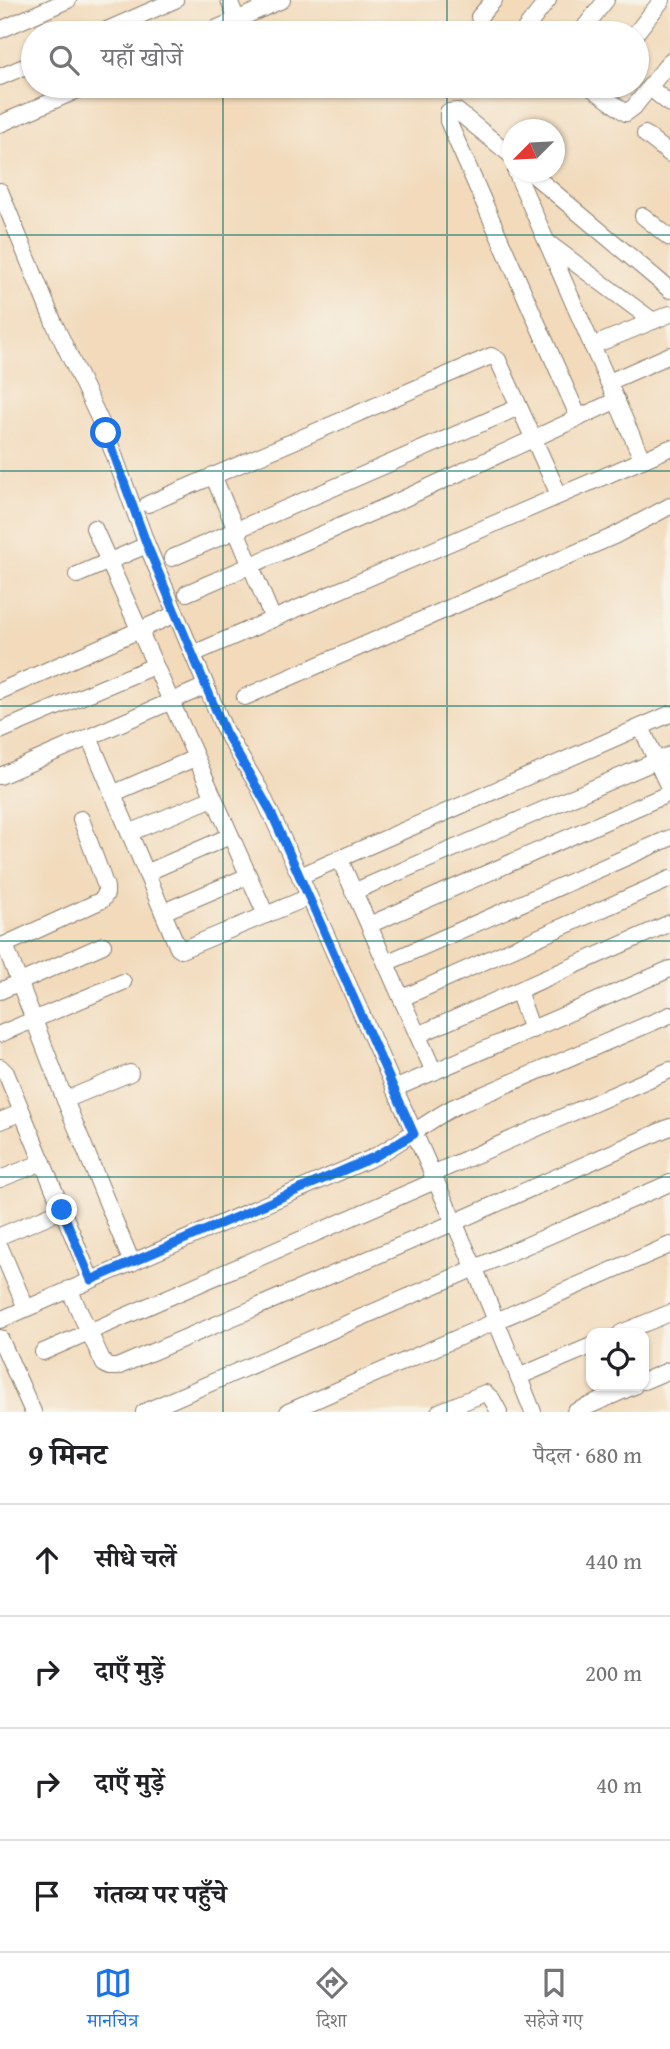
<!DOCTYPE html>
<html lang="hi">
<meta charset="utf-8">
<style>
:root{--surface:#fff;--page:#f2f2f2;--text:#202124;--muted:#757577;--line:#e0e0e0;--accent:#1a73e8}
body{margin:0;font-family:"Gentium Book Plus","Noto Serif Devanagari",serif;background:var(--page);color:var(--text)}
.controls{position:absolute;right:21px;bottom:21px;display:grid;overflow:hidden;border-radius:14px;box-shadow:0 2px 5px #0004}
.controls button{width:63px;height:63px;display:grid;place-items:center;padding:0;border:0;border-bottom:2px solid var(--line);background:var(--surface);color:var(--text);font:35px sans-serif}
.compass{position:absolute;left:502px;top:119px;width:63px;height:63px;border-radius:50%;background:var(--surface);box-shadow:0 2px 5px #0004;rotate:246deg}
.stop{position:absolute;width:21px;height:21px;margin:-16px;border:5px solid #1a73e8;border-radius:50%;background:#fff}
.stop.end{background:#1a73e8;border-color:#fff;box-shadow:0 2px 7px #0008}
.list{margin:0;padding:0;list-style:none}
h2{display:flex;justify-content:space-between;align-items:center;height:91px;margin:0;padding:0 28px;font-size:30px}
h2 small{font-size:23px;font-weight:400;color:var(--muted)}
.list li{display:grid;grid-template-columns:46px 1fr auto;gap:21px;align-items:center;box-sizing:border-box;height:112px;padding:0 28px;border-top:2px solid var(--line)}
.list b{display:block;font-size:26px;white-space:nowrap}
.list em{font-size:23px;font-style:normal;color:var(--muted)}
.icon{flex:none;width:38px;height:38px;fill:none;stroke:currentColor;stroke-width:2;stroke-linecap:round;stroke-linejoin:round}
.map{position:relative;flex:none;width:670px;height:1412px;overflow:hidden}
.search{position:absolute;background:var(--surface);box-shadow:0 2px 5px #0004;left:21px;right:21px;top:21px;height:77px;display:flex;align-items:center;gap:18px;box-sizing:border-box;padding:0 24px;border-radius:38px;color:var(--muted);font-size:26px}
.sheet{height:539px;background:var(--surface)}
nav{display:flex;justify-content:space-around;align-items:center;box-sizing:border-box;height:98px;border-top:2px solid var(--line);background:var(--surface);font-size:19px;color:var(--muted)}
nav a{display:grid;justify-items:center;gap:4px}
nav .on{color:var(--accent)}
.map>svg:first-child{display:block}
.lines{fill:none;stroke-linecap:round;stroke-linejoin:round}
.minor-casing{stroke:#877b6c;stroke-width:18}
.minor{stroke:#fff;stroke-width:16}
.route{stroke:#1a73e8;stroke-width:9}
.grid{fill:none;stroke:#0f766e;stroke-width:2;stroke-opacity:0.55}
</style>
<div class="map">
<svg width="670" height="1412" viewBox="0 0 670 1412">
<rect width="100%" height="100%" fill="#f7f3e8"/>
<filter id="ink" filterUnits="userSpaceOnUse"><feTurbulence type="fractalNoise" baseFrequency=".0143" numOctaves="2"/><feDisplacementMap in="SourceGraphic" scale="14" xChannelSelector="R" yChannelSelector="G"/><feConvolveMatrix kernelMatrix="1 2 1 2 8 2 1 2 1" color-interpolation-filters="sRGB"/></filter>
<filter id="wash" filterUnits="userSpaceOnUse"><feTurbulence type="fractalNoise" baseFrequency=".00686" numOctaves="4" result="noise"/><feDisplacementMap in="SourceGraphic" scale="28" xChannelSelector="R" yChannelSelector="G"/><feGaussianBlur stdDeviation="1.57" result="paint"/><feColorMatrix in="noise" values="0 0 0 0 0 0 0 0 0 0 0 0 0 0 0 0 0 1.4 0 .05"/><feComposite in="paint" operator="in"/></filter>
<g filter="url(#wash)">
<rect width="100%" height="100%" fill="#f2dabb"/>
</g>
<g filter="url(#ink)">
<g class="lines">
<g class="minor-casing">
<g id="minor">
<path d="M 229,0 L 237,20"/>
<path d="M 479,17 L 494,0"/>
<path d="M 0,30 L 68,0"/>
<path d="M 100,33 L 175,0"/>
<path d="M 206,33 L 282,0"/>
<path d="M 522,33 L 548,0"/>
<path d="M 580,33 L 606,0"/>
<path d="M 636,33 L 662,0"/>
<path d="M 0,77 L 33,63"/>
<path d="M 589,86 L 626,113 L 634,107 L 670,61"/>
<path d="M 649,87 L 670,104"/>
<path d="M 0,124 L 87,86"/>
<path d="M 645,134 L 670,154"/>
<path d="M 512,156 L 457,111 L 448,112 L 448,121 L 579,418"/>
<path d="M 516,172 L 642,459"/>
<path d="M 530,172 L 670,290"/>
<path d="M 0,191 L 54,323 L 106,433 L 147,545 L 225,731 L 259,788 L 300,876 L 475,1269 L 533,1412"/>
<path d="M 643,216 L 670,238"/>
<path d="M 548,243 L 653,321"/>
<path d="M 592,346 L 670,314"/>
<path d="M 609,382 L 670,355"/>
<path d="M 148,504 L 491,356 L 498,360 L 559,495"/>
<path d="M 94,528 L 266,915"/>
<path d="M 172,558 L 519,407"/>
<path d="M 77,575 L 147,545"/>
<path d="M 187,593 L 403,499 L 617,400"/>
<path d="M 273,619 L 670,448"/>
<path d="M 193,654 L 273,619 L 213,475"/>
<path d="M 0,691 L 176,614"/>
<path d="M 245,697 L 614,536 L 670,506"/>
<path d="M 641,727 L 670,790"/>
<path d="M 0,731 L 154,666"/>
<path d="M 89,737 L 178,948 L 181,950 L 309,897"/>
<path d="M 0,776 L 206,686"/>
<path d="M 112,794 L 195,758"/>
<path d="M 129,833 L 213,798"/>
<path d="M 340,860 L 434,1072"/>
<path d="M 146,873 L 230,836"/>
<path d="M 300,876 L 670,714"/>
<path d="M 353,892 L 670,755"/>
<path d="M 163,912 L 248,876"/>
<path d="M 369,925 L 670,793"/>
<path d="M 5,945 L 65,1100 L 132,1263"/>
<path d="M 0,947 L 102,900 L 106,894 L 106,887 L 81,819"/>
<path d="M 386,963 L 670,838"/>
<path d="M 0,991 L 103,945"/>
<path d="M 518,991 L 532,1030"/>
<path d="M 402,998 L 670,879"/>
<path d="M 0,1034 L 123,982"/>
<path d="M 418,1035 L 670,923"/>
<path d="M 0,1067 L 6,1073 L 91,1280"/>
<path d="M 394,1089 L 670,969"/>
<path d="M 65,1100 L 130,1073"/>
<path d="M 0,1121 L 22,1112"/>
<path d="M 432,1174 L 670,1070"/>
<path d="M 0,1179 L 43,1162"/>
<path d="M 0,1236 L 62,1210"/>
<path d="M 0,1247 L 26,1308"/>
<path d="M 69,1289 L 104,1364 L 109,1367 L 117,1367 L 455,1222 L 670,1127"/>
<path d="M 0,1320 L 374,1157 C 402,1142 426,1122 454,1107 L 670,1015"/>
<path d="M 621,1333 L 670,1313"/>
<path d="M 0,1338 L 33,1412"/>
<path d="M 43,1352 L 435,1181"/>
<path d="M 518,1377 L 591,1346"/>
<path d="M 644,1381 L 670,1370"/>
<path d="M 144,1412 L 670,1183"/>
<path d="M 288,1412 L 670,1245"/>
<path d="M 439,1412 L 485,1393 L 492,1399 L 499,1412"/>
<path d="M 575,1412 L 634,1386"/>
</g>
</g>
<use href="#minor" class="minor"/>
</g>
</g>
<g class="lines" filter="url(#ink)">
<path class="route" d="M 62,1210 L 91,1280 L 374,1157 L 414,1134 L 271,812 L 225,732 L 147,545 L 106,433"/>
</g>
<path class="grid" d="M 223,0 L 223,33M 447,0 L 447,33M 223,86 L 223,1412M 447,86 L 447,1412M 0,235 L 670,235M 0,471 L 670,471M 0,706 L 670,706M 0,941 L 670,941M 0,1177 L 670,1177"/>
</svg>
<div class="controls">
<button><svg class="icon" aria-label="locate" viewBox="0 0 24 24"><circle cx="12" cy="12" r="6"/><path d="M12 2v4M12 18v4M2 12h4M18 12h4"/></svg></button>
</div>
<svg class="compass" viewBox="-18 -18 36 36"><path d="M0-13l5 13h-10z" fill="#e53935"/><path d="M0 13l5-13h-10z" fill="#757577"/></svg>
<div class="stop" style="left:106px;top:433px"></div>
<div class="stop end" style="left:62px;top:1210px"></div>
<div class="search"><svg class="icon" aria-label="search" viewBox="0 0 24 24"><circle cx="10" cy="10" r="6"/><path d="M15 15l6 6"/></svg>यहाँ खोजें</div>
</div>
<section class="sheet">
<h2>9 मिनट<small>पैदल · 680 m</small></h2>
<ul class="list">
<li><svg class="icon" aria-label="ahead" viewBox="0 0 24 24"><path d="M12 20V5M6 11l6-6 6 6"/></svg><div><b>सीधे चलें</b></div><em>440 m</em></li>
<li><svg class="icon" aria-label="right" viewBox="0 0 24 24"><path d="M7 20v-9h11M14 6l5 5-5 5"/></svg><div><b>दाएँ मुड़ें</b></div><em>200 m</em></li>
<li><svg class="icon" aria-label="right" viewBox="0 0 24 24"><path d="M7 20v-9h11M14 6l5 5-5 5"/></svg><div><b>दाएँ मुड़ें</b></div><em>40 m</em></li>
<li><svg class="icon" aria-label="arrive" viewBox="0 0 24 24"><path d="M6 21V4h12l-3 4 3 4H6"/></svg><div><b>गंतव्य पर पहुँचे</b></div></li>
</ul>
</section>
<nav>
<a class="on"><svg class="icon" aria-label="map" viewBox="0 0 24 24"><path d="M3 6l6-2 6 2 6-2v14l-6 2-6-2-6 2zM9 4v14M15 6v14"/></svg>मानचित्र</a>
<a><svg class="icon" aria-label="directions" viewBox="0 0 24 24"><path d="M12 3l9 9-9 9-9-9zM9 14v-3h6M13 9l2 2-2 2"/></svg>दिशा</a>
<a><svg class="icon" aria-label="saved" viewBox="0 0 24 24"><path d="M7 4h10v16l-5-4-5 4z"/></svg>सहेजे गए</a>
</nav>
